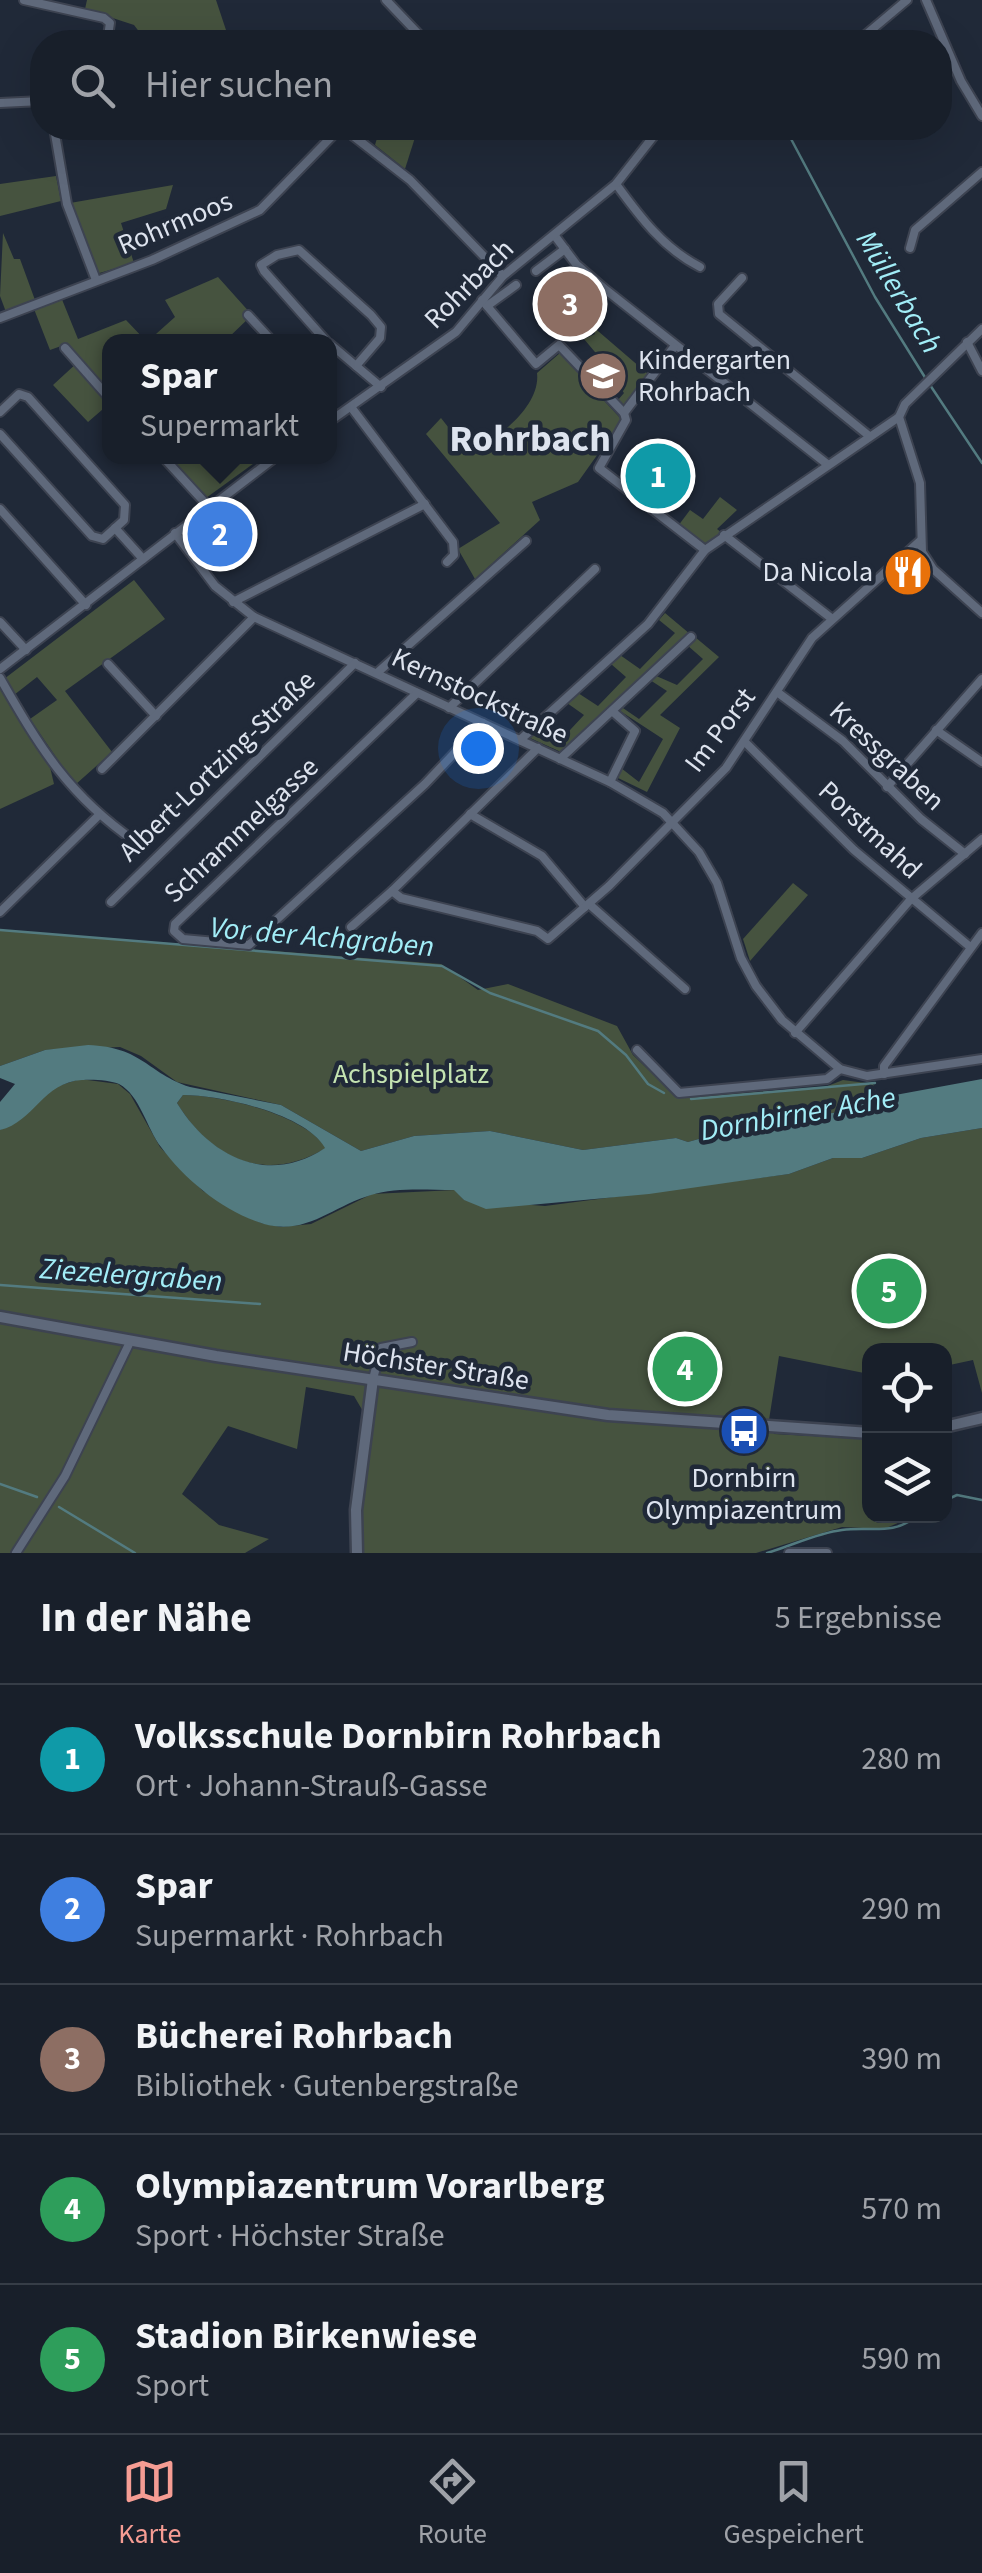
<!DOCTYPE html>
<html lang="de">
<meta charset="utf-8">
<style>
:root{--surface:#181f2a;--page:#252c36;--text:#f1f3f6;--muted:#9fa2a8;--line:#363d47;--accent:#f59c93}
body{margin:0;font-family:"Source Sans 3",sans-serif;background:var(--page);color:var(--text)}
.controls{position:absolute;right:30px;bottom:30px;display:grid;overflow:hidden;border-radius:20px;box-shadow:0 10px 40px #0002}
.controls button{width:90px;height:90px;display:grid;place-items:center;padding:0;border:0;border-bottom:2px solid var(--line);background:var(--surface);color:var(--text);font:50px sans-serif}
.you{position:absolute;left:478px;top:748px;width:35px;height:35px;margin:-25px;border:8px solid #fff;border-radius:50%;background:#1a73e8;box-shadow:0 0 0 15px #1a73e833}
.badge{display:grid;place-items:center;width:65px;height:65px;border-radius:50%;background:var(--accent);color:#fff;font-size:32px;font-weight:700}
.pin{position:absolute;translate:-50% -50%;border:5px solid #fff;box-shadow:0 2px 10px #0006}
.popup{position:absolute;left:102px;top:334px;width:235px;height:130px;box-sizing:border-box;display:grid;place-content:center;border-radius:20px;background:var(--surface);filter:drop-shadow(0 2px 8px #0005);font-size:32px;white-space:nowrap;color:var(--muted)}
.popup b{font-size:38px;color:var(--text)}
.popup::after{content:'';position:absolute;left:50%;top:100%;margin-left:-20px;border:20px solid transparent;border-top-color:var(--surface)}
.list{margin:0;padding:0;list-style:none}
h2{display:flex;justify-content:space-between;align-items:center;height:130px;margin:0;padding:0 40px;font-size:42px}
h2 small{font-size:32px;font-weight:400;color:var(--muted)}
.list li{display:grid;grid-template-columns:65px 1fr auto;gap:30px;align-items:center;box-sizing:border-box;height:150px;padding:0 40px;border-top:2px solid var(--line)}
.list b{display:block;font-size:38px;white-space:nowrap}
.list p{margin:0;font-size:32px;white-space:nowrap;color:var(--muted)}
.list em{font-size:32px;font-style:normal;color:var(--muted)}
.icon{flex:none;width:55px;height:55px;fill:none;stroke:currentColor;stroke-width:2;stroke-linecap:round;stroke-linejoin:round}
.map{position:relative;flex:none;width:982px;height:1553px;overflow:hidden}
.search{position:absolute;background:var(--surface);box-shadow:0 10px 40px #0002;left:30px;right:30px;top:30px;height:110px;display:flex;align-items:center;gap:25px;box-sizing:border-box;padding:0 35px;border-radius:40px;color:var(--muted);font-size:38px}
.sheet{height:880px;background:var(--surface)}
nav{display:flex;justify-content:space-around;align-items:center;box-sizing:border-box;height:140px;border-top:2px solid var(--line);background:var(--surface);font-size:28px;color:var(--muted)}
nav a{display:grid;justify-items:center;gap:5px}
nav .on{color:var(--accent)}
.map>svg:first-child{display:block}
.green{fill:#46533f}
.water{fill:#537b80;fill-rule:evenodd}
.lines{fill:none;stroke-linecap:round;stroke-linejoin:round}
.stream{stroke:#537b80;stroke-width:2.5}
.street-casing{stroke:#3d4351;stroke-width:12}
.secondary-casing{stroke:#3d4351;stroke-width:15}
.street{stroke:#5f697b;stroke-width:8}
.secondary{stroke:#5f697b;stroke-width:10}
.labels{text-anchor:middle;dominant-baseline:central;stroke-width:9;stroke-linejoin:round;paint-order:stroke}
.street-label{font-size:28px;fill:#dde3ee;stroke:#202938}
.poi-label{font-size:28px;fill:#dde3ee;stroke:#202938;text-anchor:start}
.park-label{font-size:28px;fill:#c4e3b1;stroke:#202938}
.water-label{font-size:30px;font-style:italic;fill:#a2edf7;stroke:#202938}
.district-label{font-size:38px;font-weight:bold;fill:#dde3ee;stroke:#202938}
</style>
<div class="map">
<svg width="982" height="1553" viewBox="0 0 982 1553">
<rect width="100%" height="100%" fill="#202938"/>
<g class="green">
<path d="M 87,0 L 216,0 L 227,33 L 241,33 L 243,42 L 147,42 L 134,25 L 85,9 Z"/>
<path d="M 380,128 L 418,128 L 405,169 L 375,145 Z"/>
<path d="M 56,176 L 61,201 L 0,216 L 0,184 Z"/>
<path d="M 173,185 L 166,209 L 121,223 L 134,263 L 96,274 L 70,203 Z"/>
<path d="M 3,233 L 14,259 L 20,259 L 35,300 L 6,312 L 0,296 Z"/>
<path d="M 218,277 L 252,315 L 225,341 L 147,342 L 175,317 L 165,300 Z"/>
<path d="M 61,297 L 78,339 L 126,320 L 146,341 L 110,342 L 110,403 L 88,422 L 53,385 L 78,362 L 64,345 L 50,350 L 34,309 Z"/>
<path d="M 591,325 L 648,374 L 624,407 L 618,400 L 624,393 L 608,371 L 614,363 L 607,356 L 600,358 L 584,339 L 595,334 Z"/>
<path d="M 560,353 L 622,420 L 578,482 L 532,502 L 540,520 L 475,579 L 458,549 L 500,523 L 426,434 L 441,418 L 467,451 C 496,442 541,406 537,373 Z"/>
<path d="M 168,457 L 252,457 L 257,461 L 206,498 Z"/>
<path d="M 720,497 L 737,510 L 717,529 L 722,533 L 704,547 L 678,526 L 690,510 L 703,519 Z"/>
<path d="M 134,580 L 165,619 L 65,691 L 112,752 L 75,785 L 30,719 L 57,700 L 37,677 L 14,695 L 4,679 Z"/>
<path d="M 665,613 L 690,634 L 561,752 L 530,738 L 537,731 L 557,744 L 584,715 L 567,703 L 578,693 L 598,706 L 626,677 L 611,664 L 620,655 L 640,669 L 675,633 L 659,620 Z"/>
<path d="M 695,637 L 719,657 L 660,715 L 680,728 L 647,792 L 616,777 L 621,768 L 639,782 L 663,739 L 617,709 L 620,706 L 639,719 L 667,691 L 650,680 L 654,675 L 677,685 L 703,659 L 687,645 Z"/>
<path d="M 0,686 L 50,767 L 54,784 L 0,809 Z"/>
<path d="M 793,883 L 808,895 L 750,961 L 743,939 Z"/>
<path d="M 0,930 L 441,964 L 478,990 L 508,984 L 617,1026 L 633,1055 L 678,1098 L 825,1087 L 843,1080 L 873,1084 L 879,1098 L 833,1113 L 780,1116 L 688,1142 L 676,1138 L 583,1150 L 490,1131 L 414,1136 L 361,1151 L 281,1105 L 177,1082 L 141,1056 L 120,1047 L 45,1050 L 0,1066 Z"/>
<path d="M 80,1079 L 118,1084 L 130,1094 L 160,1147 L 185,1173 L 203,1191 L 261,1223 L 281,1227 L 311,1224 L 372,1194 L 455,1190 L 464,1200 L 545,1206 L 789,1174 L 833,1158 L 862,1158 L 921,1138 L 982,1128 L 982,1393 L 973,1360 L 945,1366 L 944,1350 L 870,1350 L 869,1374 L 779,1356 L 769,1420 L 774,1434 L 869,1439 L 870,1516 L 914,1516 L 884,1529 L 842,1527 L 756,1553 L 356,1553 L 364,1413 L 354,1396 L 306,1387 L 297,1449 L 228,1426 L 182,1494 L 219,1525 L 269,1539 L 245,1553 L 0,1553 L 0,1130 L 25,1115 L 52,1088 Z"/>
<path d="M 183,1095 C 221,1095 304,1114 326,1148 C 266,1184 212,1160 177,1103 Z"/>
</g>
<path class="water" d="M 88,1045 C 143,1047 147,1073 190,1087 L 281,1105 L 361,1151 L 414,1136 L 490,1131 L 583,1150 L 676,1138 L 688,1142 L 780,1116 L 833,1113 L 879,1098 L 982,1079 L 982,1128 L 921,1138 L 862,1158 L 833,1158 L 789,1174 L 649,1194 L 486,1209 L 464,1200 L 454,1190 C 428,1190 396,1187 371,1195 C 333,1206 306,1236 264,1224 C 224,1212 185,1180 161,1147 C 147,1129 140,1095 119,1084 C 111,1080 91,1079 82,1080 C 43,1082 34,1122 0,1130 L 0,1102 L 15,1084 L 0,1078 L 0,1066 L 45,1050 ZM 183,1095 C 221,1095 306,1114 325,1148 C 268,1186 210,1157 177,1103 Z"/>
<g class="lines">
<g class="stream">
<path d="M 790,137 L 875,297 L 926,379"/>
<path d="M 930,385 L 982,463"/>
<path d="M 0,930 L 442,966 L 490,993 L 598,1031 L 626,1055 L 648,1084 L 664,1093"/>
<path d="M 691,1099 L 875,1083"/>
<path d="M 0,1285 L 260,1304"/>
<path d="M 0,1484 L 37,1497"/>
<path d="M 944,1501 L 957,1495 L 982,1500"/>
<path d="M 59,1507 L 135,1553"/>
<path d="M 767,1553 C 791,1546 817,1533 842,1530 C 871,1526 893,1536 917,1516"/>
</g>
<g class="street-casing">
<g id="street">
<path d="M 24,0 L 104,18 L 110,23 L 107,42"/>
<path d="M 386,0 L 426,42"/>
<path d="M 926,0 L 961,81 L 982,116"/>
<path d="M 657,37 L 659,42"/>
<path d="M 857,42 L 907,0"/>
<path d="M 0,103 L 42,101"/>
<path d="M 54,128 L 67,204 L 96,280"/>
<path d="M 343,128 L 410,180 L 503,276"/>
<path d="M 616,184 C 640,217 663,248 700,267"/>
<path d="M 555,236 L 576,264 L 606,290 L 827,464"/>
<path d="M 910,248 L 915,230 L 982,172"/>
<path d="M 536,271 L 565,249"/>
<path d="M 742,278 L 718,304 L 719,314 L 868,435"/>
<path d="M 482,300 L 536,364 L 559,345 L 624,413"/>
<path d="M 487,306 L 516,285"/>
<path d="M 248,315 L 273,342"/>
<path d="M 0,318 L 152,260 L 260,210 L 340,128"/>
<path d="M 982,329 L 905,404 L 899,417 L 920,483 L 922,552 L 933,569 L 982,613"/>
<path d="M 327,342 L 264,271 L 261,265 L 277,255 L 299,250 L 371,315 L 381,327 L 380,338 L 356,366"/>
<path d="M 967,342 L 982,371"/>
<path d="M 330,344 L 381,387"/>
<path d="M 674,347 L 624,413 L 626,420 L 599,468 L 705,550"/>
<path d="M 65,348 L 110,399"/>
<path d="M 351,407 L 453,542 L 454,555 L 447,562"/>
<path d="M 0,412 L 19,394 L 28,397 L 125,505 L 124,520 L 103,539 L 92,536 L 0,434"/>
<path d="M 330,421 L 456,332 L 503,276 L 616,184 L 660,128"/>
<path d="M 162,456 L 208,506"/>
<path d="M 0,509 L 86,605"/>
<path d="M 115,528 L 143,559"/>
<path d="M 175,533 L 215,586 L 254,617 L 610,782 L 663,813 L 699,852 L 717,883 L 741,958 L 756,986 L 782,1020 L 840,1069 L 867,1076 L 982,1059"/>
<path d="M 724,535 L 831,618"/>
<path d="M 233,602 L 425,504"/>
<path d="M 0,622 L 26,650"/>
<path d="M 108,664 L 156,716"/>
<path d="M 0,669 L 277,456"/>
<path d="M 377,673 L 526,541"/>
<path d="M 0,678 C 40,748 69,796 136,842"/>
<path d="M 777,692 L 843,741 L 921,819 L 965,854"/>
<path d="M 417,693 L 175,924 L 174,931 L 183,939 L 249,945 L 425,784 L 483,723"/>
<path d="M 449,708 L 595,569"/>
<path d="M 936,730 L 982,762"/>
<path d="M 520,740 L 648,624 L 705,550 L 899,417"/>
<path d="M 745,742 L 854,850 L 969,946"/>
<path d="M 560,759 L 691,637"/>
<path d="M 102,769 L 254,617"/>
<path d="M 610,782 L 635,731 L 612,711"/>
<path d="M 887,787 L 982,679"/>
<path d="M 470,814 L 542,856 L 585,907"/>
<path d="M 392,891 L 538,748"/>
<path d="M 111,902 L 355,663"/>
<path d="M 589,904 L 685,989"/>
<path d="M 0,912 L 98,816"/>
<path d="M 351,927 L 392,891 L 401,898 L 537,931 L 548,939 L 609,886 L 726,768 L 812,638 L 920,541"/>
<path d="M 795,1033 L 911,899 L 982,839"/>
<path d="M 637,1050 L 679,1093 L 827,1079 L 840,1069"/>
<path d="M 884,1074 L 884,1066 L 982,933"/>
<path d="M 373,1379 L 381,1348 L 412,1342"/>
<path d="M 16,1553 L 65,1476 L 130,1342"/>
<path d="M 789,1553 L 827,1553"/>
</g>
</g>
<g class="secondary-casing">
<g id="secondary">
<path d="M 0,1317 L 216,1356 L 608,1415 L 870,1433"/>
<path d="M 944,1427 L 982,1418"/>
<path d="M 357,1553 L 356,1510 L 373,1379"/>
</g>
</g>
<use href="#street" class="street"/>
<use href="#secondary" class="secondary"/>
</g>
<defs>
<g id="school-disc" transform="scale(2.5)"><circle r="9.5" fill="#8d6e63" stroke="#202938"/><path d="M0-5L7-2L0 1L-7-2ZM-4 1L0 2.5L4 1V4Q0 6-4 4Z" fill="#fff"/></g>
<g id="restaurant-disc" transform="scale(2.5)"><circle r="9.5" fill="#e8710a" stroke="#202938"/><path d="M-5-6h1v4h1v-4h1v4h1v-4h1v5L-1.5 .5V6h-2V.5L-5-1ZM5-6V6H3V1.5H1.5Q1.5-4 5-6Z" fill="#fff"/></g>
<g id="bus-disc" transform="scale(2.5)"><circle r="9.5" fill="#1a4fb4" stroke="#202938"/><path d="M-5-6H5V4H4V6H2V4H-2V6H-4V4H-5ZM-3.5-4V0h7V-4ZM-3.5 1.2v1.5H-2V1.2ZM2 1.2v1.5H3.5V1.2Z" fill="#fff"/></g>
</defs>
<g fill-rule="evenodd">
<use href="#school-disc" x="603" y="376"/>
<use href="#restaurant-disc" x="908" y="572"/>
<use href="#bus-disc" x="744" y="1431"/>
</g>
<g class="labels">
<g class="street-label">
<text transform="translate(175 223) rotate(-23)">Rohrmoos</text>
<text transform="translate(469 284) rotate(-45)">Rohrbach</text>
<text transform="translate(480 696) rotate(25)">Kernstockstraße</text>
<text transform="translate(720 730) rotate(-53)">Im Porst</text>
<text transform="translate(887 756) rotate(43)">Kressgraben</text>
<text transform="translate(217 766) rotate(-44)">Albert-Lortzing-Straße</text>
<text transform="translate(241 830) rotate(-43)">Schrammelgasse</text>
<text transform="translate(870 830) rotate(43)">Porstmahd</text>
<text transform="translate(436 1366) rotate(9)">Höchster Straße</text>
</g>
<g class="poi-label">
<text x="638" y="360">Kindergarten<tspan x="638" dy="32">Rohrbach</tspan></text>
<text x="873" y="572" text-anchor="end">Da Nicola</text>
<text x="744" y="1478" text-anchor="middle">Dornbirn<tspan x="744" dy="32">Olympiazentrum</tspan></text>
</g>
<g class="park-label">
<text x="411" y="1074">Achspielplatz</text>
</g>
<g class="water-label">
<text transform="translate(899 292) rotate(59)">Müllerbach</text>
<text transform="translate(322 937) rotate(5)">Vor der Achgraben</text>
<text transform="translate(798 1114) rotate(-10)">Dornbirner Ache</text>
<text transform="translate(131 1275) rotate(4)">Ziezelergraben</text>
</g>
<g class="district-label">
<text x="530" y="439">Rohrbach</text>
</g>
</g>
</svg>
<div class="controls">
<button><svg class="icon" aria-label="locate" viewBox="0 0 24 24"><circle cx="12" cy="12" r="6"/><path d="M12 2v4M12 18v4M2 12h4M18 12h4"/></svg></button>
<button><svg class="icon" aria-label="layers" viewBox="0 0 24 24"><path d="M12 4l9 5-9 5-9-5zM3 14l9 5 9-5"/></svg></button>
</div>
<div class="you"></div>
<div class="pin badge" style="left:658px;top:476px;background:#0f9aa8">1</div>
<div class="pin badge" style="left:220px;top:534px;background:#3f7fe0">2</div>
<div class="popup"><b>Spar</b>Supermarkt</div>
<div class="pin badge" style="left:570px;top:304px;background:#8d6e63">3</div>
<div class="pin badge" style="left:685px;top:1369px;background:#2e9e5b">4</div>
<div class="pin badge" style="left:889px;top:1291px;background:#2e9e5b">5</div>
<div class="search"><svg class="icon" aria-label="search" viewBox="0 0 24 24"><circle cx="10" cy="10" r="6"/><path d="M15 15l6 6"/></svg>Hier suchen</div>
</div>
<section class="sheet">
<h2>In der Nähe<small>5 Ergebnisse</small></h2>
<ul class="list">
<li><span class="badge" style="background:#0f9aa8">1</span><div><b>Volksschule Dornbirn Rohrbach</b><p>Ort · Johann-Strauß-Gasse</p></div><em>280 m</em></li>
<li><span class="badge" style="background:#3f7fe0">2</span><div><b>Spar</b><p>Supermarkt · Rohrbach</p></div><em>290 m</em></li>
<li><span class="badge" style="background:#8d6e63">3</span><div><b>Bücherei Rohrbach</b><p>Bibliothek · Gutenbergstraße</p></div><em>390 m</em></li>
<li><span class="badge" style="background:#2e9e5b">4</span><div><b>Olympiazentrum Vorarlberg</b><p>Sport · Höchster Straße</p></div><em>570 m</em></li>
<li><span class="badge" style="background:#2e9e5b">5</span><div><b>Stadion Birkenwiese</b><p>Sport</p></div><em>590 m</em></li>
</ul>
</section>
<nav>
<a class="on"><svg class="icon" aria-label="map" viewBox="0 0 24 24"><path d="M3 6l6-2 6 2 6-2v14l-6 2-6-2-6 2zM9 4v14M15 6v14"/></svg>Karte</a>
<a><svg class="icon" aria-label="directions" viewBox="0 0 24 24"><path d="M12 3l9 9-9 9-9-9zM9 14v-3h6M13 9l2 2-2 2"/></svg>Route</a>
<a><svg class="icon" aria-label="saved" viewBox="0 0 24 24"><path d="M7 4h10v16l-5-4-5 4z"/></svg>Gespeichert</a>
</nav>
